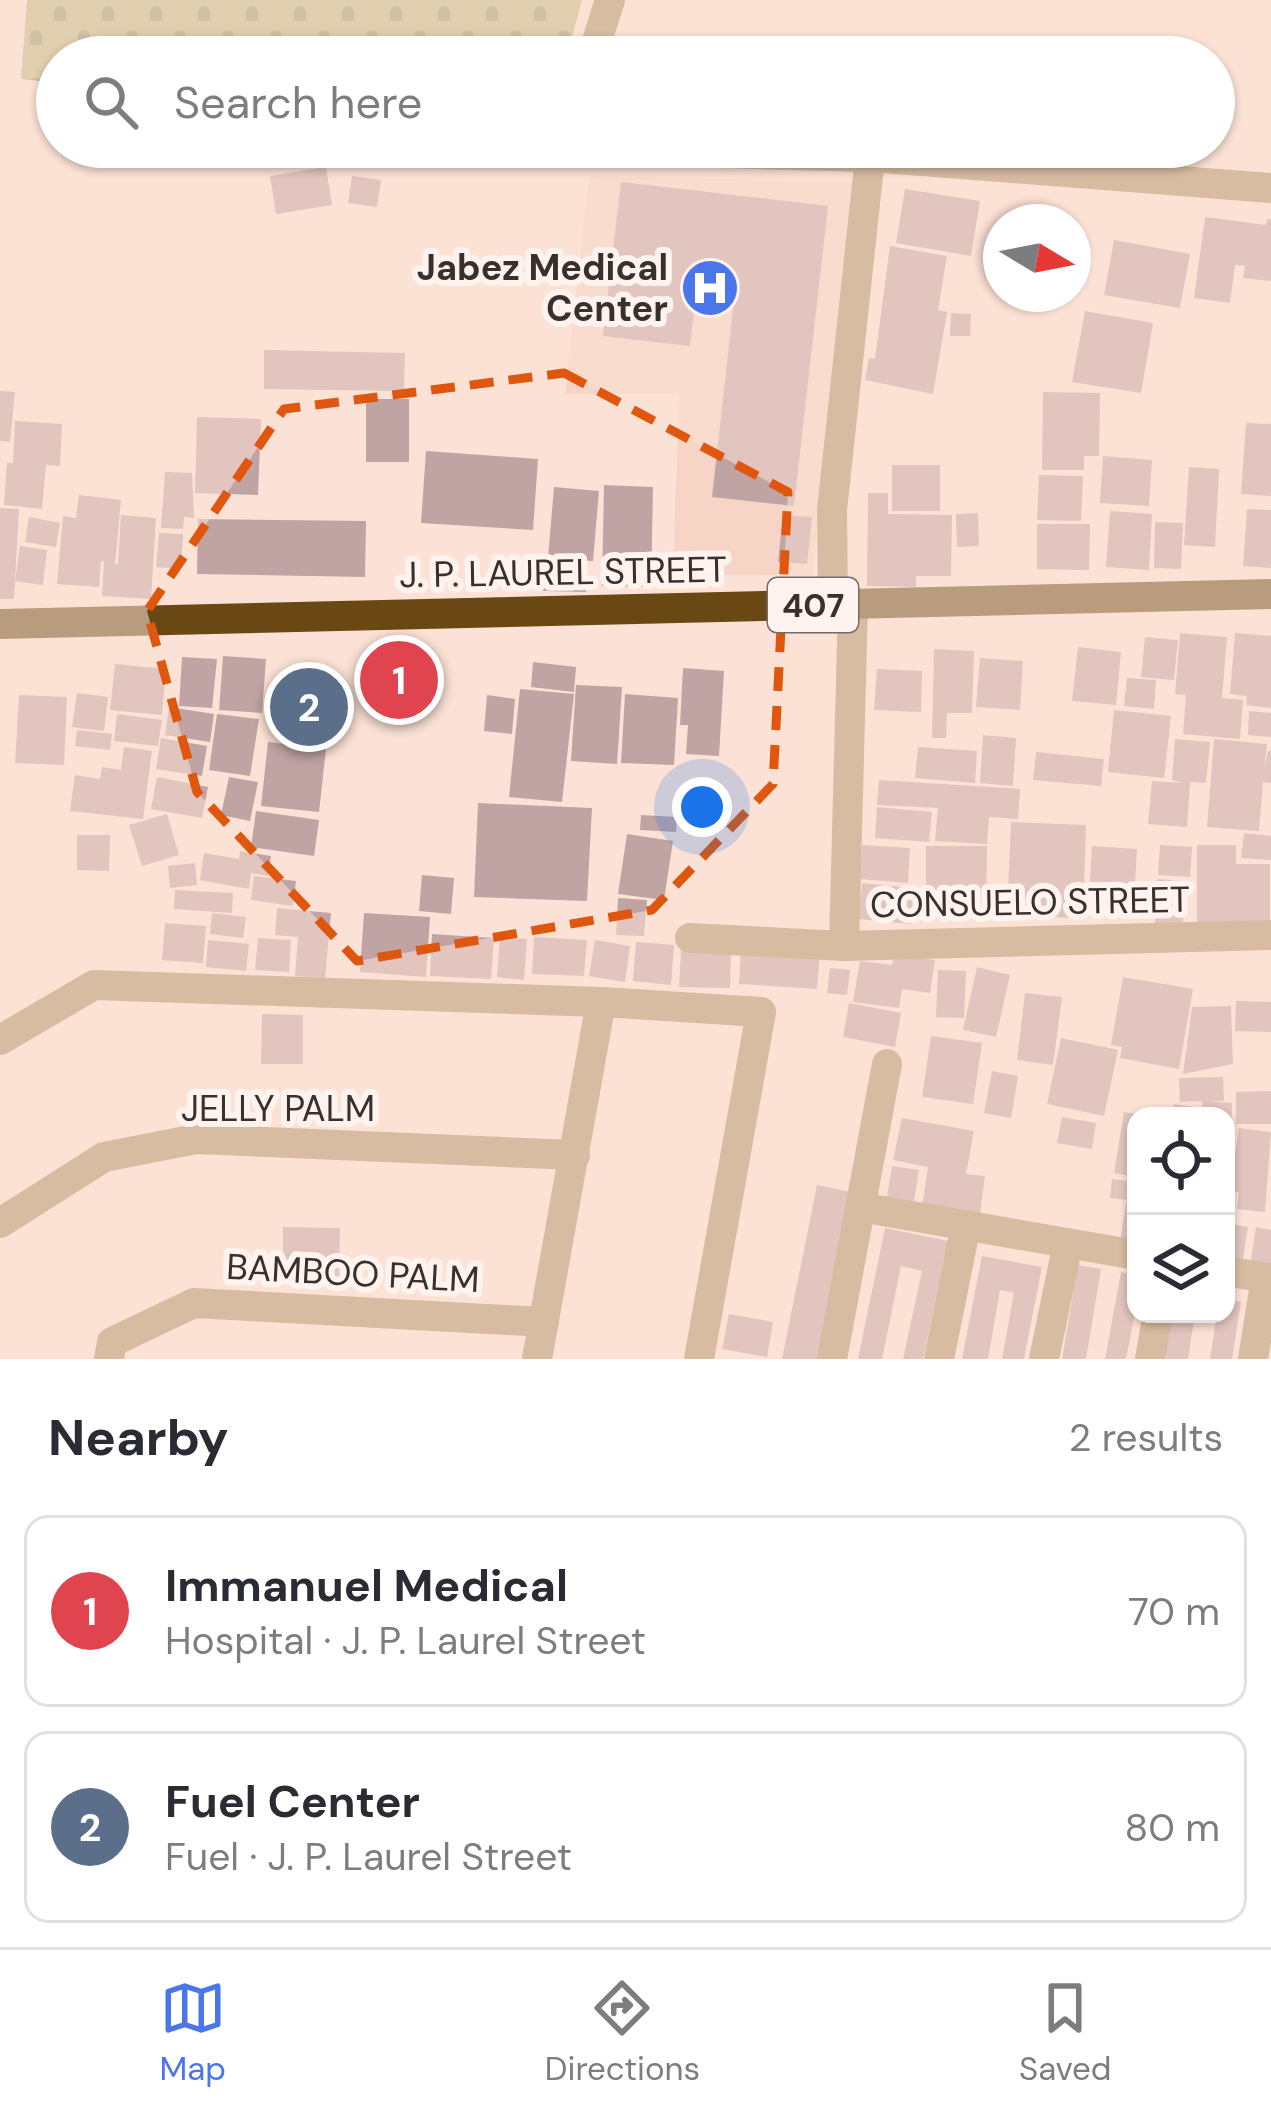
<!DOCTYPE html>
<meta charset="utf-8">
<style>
:root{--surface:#fff;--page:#f7f7f7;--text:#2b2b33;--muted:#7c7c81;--line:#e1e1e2;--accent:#4a76e9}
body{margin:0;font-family:"DM Sans",sans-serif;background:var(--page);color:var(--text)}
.controls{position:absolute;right:36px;bottom:36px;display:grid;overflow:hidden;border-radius:24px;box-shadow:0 3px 9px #0004}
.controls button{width:108px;height:108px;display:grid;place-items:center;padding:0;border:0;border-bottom:3px solid var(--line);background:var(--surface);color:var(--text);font:60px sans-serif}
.compass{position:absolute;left:983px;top:204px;width:108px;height:108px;border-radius:50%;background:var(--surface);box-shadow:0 3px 9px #0004;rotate:100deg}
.you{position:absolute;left:702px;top:807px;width:42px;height:42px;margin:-30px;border:9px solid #fff;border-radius:50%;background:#1a73e8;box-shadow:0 0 0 18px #1a73e833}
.badge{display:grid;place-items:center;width:78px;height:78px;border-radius:50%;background:var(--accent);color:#fff;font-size:39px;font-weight:700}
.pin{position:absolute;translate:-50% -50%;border:6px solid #fff;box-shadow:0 3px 12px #0006}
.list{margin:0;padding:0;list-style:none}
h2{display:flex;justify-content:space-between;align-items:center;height:156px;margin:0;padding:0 48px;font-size:51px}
h2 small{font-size:39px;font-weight:400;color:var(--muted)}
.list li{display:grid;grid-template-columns:78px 1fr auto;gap:36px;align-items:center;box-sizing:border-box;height:192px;margin:0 24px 24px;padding:0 24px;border:3px solid var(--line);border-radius:24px}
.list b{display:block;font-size:45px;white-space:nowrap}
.list p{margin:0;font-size:39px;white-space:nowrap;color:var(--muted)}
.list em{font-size:39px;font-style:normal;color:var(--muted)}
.icon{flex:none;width:66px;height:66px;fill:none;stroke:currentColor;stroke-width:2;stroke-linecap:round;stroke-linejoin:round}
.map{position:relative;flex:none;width:1271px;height:1359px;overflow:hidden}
.search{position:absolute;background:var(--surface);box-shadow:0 3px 9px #0004;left:36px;right:36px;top:36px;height:132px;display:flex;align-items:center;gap:30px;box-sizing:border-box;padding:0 42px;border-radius:66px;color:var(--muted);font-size:45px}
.sheet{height:588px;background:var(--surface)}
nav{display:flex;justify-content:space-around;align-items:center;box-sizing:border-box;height:168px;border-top:3px solid var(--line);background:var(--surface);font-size:33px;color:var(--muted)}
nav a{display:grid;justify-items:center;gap:6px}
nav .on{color:var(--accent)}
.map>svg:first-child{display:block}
.built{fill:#f6d5c6}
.cemetery{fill:url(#cemetery-stones)}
.building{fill:#c0a3a3}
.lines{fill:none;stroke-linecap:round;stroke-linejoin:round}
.minor{stroke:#ae8e62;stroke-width:30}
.major{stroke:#694813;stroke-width:30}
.marked{fill:none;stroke:#df570e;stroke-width:9;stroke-dasharray:24 15;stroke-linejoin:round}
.labels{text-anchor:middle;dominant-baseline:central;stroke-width:12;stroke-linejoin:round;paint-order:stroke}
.shield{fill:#fef3ee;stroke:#746a66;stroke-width:3}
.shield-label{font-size:33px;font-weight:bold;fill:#392f2b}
.poi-label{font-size:36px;font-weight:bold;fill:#392f2b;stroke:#fef3ee;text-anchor:end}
.street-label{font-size:36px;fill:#392f2b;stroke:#fef3ee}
</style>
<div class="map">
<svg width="1271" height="1359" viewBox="0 0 1271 1359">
<defs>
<pattern id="cemetery-stones" width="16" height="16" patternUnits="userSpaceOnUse" patternTransform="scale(3)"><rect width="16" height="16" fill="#bfb980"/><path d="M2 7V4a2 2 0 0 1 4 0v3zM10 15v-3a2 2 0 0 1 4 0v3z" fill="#9c9769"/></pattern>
</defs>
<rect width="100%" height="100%" fill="#fce2d6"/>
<path class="built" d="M 589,176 L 853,182 L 812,576 L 673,574 L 679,394 L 565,394 Z"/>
<path class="cemetery" d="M 27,0 L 582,0 L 567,57 L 57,57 L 57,83 L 21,79 Z"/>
<g class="building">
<path d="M 326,167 L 332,205 L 276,214 L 270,176 Z"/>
<path d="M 352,176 L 381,180 L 377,207 L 348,203 Z"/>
<path d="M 621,182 L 828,206 L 794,506 L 712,497 L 735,291 L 697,286 L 690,346 L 603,336 Z"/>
<path d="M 905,189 L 980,201 L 971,256 L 896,243 Z"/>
<path d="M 1205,217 L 1266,225 L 1267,219 L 1271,219 L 1271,281 L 1243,278 L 1245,266 L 1235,265 L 1230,303 L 1194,298 Z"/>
<path d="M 1114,240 L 1190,254 L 1180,308 L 1104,295 Z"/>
<path d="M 890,246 L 947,256 L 938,310 L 947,312 L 933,394 L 865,380 L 869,358 L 875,359 Z"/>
<path d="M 1085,311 L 1153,323 L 1141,393 L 1072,382 Z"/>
<path d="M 951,313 L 971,314 L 970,336 L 950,336 Z"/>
<path d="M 264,350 L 405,353 L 404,391 L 264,389 Z"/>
<path d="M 0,391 L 15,392 L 10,442 L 0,441 Z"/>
<path d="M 1043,392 L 1100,393 L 1099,456 L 1084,456 L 1084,470 L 1042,470 Z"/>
<rect x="366" y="399" width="43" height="63"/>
<path d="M 197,417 L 261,419 L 258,495 L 195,493 Z"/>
<path d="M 15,421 L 62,424 L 60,466 L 46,465 L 42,509 L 4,505 L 7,463 L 13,463 Z"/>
<path d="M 1246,423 L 1271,424 L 1271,496 L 1241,494 Z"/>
<path d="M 426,451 L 538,459 L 533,530 L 421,523 Z"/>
<path d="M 1103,456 L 1152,460 L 1149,506 L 1100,503 Z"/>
<rect x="892" y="465" width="48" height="46"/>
<path d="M 1189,467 L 1219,469 L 1215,547 L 1184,545 Z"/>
<path d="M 165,472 L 192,473 L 194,518 L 184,517 L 183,529 L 161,528 Z"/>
<path d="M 1039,475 L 1083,476 L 1081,521 L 1037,520 Z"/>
<path d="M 604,485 L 653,487 L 651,587 L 602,586 Z"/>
<path d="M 554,487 L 599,491 L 593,561 L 548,558 Z"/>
<path d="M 868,493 L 888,493 L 888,514 L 952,515 L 951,576 L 916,576 L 916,587 L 867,586 Z"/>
<path d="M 79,495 L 121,500 L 115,564 L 118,564 L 121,515 L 156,518 L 151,599 L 102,596 L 104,561 L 101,561 L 99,587 L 57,584 L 63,516 L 76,518 Z"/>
<path d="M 0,508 L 19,509 L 14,599 L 0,599 Z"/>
<path d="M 1247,509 L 1271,510 L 1271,568 L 1243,566 Z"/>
<path d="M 1110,511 L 1152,514 L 1149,570 L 1106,567 Z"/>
<path d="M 978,513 L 979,546 L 957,547 L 956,514 Z"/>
<path d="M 783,515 L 812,517 L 807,564 L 778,562 Z"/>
<path d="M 29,517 L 60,523 L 56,547 L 25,542 Z"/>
<path d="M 198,519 L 366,521 L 365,577 L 197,574 Z"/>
<path d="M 1155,522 L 1183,523 L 1181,569 L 1154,568 Z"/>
<path d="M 1037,524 L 1090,524 L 1089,570 L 1037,569 Z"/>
<path d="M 159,533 L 183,534 L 181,569 L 156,567 Z"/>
<path d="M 20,546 L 47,550 L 43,585 L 15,581 Z"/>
<path d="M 544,565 L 586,565 L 586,592 L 543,591 Z"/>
<path d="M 1180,633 L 1227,637 L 1222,698 L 1243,700 L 1240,739 L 1183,734 L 1186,695 L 1175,694 Z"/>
<path d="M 1235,633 L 1271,636 L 1271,708 L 1246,705 L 1247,696 L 1230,694 Z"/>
<path d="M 1145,637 L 1178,640 L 1174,680 L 1141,677 Z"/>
<path d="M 1078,647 L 1121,652 L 1116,705 L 1072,701 Z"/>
<path d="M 934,649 L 974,651 L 972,713 L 947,713 L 946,738 L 932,738 Z"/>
<path d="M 223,656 L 266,659 L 262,713 L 219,710 Z"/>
<path d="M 182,657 L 217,659 L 212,708 L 179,706 Z"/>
<path d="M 980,658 L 1023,661 L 1020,710 L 976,707 Z"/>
<path d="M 533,662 L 576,667 L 574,692 L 531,687 Z"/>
<path d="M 115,664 L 166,669 L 162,715 L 110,710 Z"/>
<path d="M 683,668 L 724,671 L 719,756 L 686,754 L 688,725 L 680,725 Z"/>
<path d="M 877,669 L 922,671 L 921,712 L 874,710 Z"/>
<path d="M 1127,678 L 1156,680 L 1154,709 L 1124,706 Z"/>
<path d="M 576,685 L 622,687 L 617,764 L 571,761 Z"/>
<path d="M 290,686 L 330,688 L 327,727 L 288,725 Z"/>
<path d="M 520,689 L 574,694 L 562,802 L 509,797 Z"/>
<path d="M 77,693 L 108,697 L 104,731 L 72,727 Z"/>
<path d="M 625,694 L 678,698 L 674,765 L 621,763 Z"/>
<path d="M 19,695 L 67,697 L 64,765 L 15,763 Z"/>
<path d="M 487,695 L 515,699 L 512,734 L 484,731 Z"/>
<path d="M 169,707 L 214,714 L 210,742 L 165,735 Z"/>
<path d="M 1114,710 L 1171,716 L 1164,778 L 1108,772 Z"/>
<path d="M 1249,711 L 1271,713 L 1271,737 L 1248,735 Z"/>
<path d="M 117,714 L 162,720 L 158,746 L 114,741 Z"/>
<path d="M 217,714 L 259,719 L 250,776 L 209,770 Z"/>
<path d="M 77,730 L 112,734 L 110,750 L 75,746 Z"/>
<path d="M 983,735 L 1016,738 L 1013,786 L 980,783 Z"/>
<path d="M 161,738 L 207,746 L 202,776 L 156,769 Z"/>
<path d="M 1175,739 L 1210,742 L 1206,783 L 1190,782 L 1187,827 L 1148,824 L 1152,781 L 1184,783 L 1172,780 Z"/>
<path d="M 1214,739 L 1267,744 L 1264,769 L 1268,751 L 1271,751 L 1271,783 L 1263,782 L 1259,831 L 1207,827 Z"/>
<path d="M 268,742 L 326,749 L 319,812 L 261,806 Z"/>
<path d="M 124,747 L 152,751 L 143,819 L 70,811 L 75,775 L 100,779 L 102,767 L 121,770 Z"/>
<path d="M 918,747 L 977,751 L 975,783 L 915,778 Z"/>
<path d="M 1036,752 L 1104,759 L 1101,786 L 1033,780 Z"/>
<path d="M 157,777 L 208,787 L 202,818 L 151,809 Z"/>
<path d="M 229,777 L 258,782 L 250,821 L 221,815 Z"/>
<path d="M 879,780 L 1020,789 L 1018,819 L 989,817 L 987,844 L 935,841 L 938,808 L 877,805 Z"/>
<path d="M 478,803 L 592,808 L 587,901 L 474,897 Z"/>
<path d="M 877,807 L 932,812 L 929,842 L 875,838 Z"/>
<path d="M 256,811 L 319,820 L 314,856 L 251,847 Z"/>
<path d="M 167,814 L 179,855 L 142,866 L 129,825 Z"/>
<path d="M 641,815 L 677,817 L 676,832 L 640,830 Z"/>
<path d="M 1011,822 L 1086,825 L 1083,918 L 1007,916 Z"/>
<path d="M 1244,833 L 1271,836 L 1271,860 L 1241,858 Z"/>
<path d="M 627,834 L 673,841 L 664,900 L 618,894 Z"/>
<path d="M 77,835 L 110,835 L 109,871 L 77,870 Z"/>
<path d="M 862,845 L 910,848 L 908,883 L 859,879 Z"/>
<path d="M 1160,845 L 1192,847 L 1190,877 L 1158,875 Z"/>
<path d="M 1197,845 L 1236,845 L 1236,864 L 1270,864 L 1270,926 L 1197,926 Z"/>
<path d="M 926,846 L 987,846 L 986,913 L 926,913 Z"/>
<path d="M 1092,846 L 1137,849 L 1133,917 L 1088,913 Z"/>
<path d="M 240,851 L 271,856 L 268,876 L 251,873 L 249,889 L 200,880 L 204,853 L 239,859 Z"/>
<path d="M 195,863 L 197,885 L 170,888 L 168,866 Z"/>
<path d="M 422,875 L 454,878 L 451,914 L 419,911 Z"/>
<path d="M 254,876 L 296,881 L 293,906 L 251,900 Z"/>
<path d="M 1157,879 L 1185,881 L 1183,925 L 1155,923 Z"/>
<path d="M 862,883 L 914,888 L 911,924 L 858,919 Z"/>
<path d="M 175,890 L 233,893 L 232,913 L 174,909 Z"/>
<path d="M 618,898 L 647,900 L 644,936 L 616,935 Z"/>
<path d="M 277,908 L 331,913 L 325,978 L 295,976 L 298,937 L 275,935 Z"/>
<path d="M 212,913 L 246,917 L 243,938 L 210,934 Z"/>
<path d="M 364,913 L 430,917 L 426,977 L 360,972 Z"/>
<path d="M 165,923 L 206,926 L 203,963 L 162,960 Z"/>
<path d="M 432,934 L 494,938 L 491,979 L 430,976 Z"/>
<path d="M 500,937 L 527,939 L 524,980 L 497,977 Z"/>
<path d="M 534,937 L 587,940 L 584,976 L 532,974 Z"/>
<path d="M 258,938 L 291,940 L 289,972 L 255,970 Z"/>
<path d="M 208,940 L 249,944 L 246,971 L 206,967 Z"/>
<path d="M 595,940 L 630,946 L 625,982 L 589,976 Z"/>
<path d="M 636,942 L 674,945 L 671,985 L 633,981 Z"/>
<path d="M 741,947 L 820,952 L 817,989 L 739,984 Z"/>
<path d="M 681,950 L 731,951 L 730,988 L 679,987 Z"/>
<path d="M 894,955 L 935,960 L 930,993 L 902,989 L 899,1008 L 853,1002 L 860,961 L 892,965 Z"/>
<path d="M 977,967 L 1010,975 L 996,1037 L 963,1030 Z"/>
<path d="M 830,968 L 850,970 L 847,995 L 827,993 Z"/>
<path d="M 938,970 L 966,971 L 964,1018 L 936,1017 Z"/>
<path d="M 1123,977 L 1193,989 L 1179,1069 L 1120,1058 L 1122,1047 L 1111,1045 Z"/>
<path d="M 1025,993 L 1062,997 L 1053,1065 L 1017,1060 Z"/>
<path d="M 1236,1001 L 1271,1002 L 1271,1032 L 1235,1031 Z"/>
<path d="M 849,1003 L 901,1013 L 895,1047 L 843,1037 Z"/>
<path d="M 1231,1006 L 1233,1064 L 1183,1074 L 1192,1007 Z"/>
<path d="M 262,1014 L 303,1015 L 303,1064 L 261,1064 Z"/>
<path d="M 931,1036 L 982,1043 L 973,1104 L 922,1097 Z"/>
<path d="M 1061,1038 L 1118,1050 L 1104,1116 L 1047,1104 Z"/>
<path d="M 992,1071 L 1018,1076 L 1011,1118 L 984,1113 Z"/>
<path d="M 1223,1077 L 1224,1101 L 1209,1101 L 1232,1103 L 1231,1132 L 1226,1132 L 1226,1116 L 1202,1116 L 1202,1101 L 1180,1102 L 1179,1078 Z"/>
<path d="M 1271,1091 L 1271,1124 L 1236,1124 L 1236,1092 Z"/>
<path d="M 1174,1104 L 1201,1108 L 1200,1116 L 1172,1116 Z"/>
<path d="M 1124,1112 L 1136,1114 L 1136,1177 L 1114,1173 Z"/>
<path d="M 1062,1117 L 1096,1123 L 1092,1149 L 1057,1143 Z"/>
<path d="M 902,1118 L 974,1131 L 966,1174 L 985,1176 L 980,1214 L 922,1206 L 928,1167 L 893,1160 Z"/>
<path d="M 1239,1128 L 1271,1132 L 1265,1212 L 1237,1209 L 1239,1192 L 1230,1191 Z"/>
<path d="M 892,1166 L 919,1170 L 914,1201 L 887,1197 Z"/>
<path d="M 1112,1179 L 1136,1182 L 1136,1201 L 1110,1198 Z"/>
<path d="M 817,1185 L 856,1193 L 823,1359 L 782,1359 Z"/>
<path d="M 1126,1203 L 1136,1204 L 1136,1244 L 1120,1241 Z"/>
<path d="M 1230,1224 L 1248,1227 L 1242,1265 L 1226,1262 Z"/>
<path d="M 283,1227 L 340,1228 L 339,1285 L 283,1284 Z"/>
<path d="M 1256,1227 L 1271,1230 L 1271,1269 L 1250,1266 Z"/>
<path d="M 885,1228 L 948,1241 L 923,1359 L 903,1359 L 922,1271 L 901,1266 L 882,1359 L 858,1359 Z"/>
<path d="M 982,1256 L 1042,1267 L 1024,1359 L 1002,1359 L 1014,1293 L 1000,1290 L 988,1359 L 962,1359 Z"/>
<path d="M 1078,1265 L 1101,1269 L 1086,1359 L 1062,1359 Z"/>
<path d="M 1121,1272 L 1136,1275 L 1136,1307 L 1126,1359 L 1105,1359 Z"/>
<path d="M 1226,1299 L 1241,1302 L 1232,1359 L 1210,1359 L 1217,1314 L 1226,1314 Z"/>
<path d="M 729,1314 L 773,1322 L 767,1357 L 722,1349 Z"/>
<path d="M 1173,1314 L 1195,1314 L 1188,1359 L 1165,1359 Z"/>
</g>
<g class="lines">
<g class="minor">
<path d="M 592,57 L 610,0"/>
<path d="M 636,147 L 644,151 L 870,157 L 1271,188"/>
<path d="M 833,604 L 832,510 L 870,157"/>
<path d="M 690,938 L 844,946 L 1271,935"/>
<path d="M 844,946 L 853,604"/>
<path d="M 0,1040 L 94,985 L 601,1002 L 761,1012 L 699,1359"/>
<path d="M 860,1207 L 1136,1255"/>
<path d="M 0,1223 L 104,1157 L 196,1139 L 575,1155"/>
<path d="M 1226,1271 L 1271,1279"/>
<path d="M 109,1359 L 112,1342 L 194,1303 L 544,1322"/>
<path d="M 537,1359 L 601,1002"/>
<path d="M 832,1359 L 887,1064"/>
<path d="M 939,1359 L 966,1225"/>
<path d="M 1044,1359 L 1068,1243"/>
<path d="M 1150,1359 L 1158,1314"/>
<path d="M 1253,1359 L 1266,1278"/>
</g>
<path class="major" d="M 0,624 L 1271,594"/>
</g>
<path d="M0 0H1271V1359H0ZM 564,373 L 788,492 L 773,784 L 652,910 L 357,961 L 197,792 L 147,611 L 284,409 Z" fill="#fce2d6" fill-opacity=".55" fill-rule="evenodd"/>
<path class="marked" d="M 564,373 L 788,492 L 773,784 L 652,910 L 357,961 L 197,792 L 147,611 L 284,409 Z"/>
<defs>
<g id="hospital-disc" transform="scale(3)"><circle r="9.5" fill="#4a76e9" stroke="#fef3ee"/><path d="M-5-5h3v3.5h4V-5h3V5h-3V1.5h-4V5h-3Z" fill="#fff"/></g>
</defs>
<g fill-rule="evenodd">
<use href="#hospital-disc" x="710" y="288"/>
</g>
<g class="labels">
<rect class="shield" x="768" y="578" width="90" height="54" rx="9"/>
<g class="shield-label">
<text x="813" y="605">407</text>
</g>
<g class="poi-label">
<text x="668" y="267">Jabez Medical<tspan x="668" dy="41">Center</tspan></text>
</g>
<g class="street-label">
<text transform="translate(563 572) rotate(-1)">J. P. LAUREL STREET</text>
<text transform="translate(1030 902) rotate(-1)">CONSUELO STREET</text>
<text x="278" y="1108">JELLY PALM</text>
<text transform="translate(353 1273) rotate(3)">BAMBOO PALM</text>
</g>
</g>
</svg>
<div class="controls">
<button><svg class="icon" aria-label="locate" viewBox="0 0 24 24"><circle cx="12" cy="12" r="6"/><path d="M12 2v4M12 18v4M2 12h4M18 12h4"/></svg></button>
<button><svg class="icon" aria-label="layers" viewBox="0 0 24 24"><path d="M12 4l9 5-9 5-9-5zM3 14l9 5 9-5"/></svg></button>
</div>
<svg class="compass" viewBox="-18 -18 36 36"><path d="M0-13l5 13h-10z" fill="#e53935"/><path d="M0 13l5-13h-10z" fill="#7c7c81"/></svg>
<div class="you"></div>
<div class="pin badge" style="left:399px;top:680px;background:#e0444e">1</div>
<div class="pin badge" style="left:309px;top:707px;background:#5c6f8a">2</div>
<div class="search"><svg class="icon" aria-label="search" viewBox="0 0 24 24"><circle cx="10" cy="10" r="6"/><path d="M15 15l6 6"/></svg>Search here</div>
</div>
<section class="sheet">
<h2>Nearby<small>2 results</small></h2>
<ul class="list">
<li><span class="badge" style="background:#e0444e">1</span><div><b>Immanuel Medical</b><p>Hospital · J. P. Laurel Street</p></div><em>70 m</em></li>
<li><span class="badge" style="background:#5c6f8a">2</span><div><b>Fuel Center</b><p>Fuel · J. P. Laurel Street</p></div><em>80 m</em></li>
</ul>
</section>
<nav>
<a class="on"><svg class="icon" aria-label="map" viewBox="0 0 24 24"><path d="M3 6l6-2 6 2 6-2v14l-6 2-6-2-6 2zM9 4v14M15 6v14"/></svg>Map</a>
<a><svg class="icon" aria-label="directions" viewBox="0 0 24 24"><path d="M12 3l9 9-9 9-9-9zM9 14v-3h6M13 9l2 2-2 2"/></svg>Directions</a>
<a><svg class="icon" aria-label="saved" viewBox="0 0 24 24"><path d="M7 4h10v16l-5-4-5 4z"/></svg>Saved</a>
</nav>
